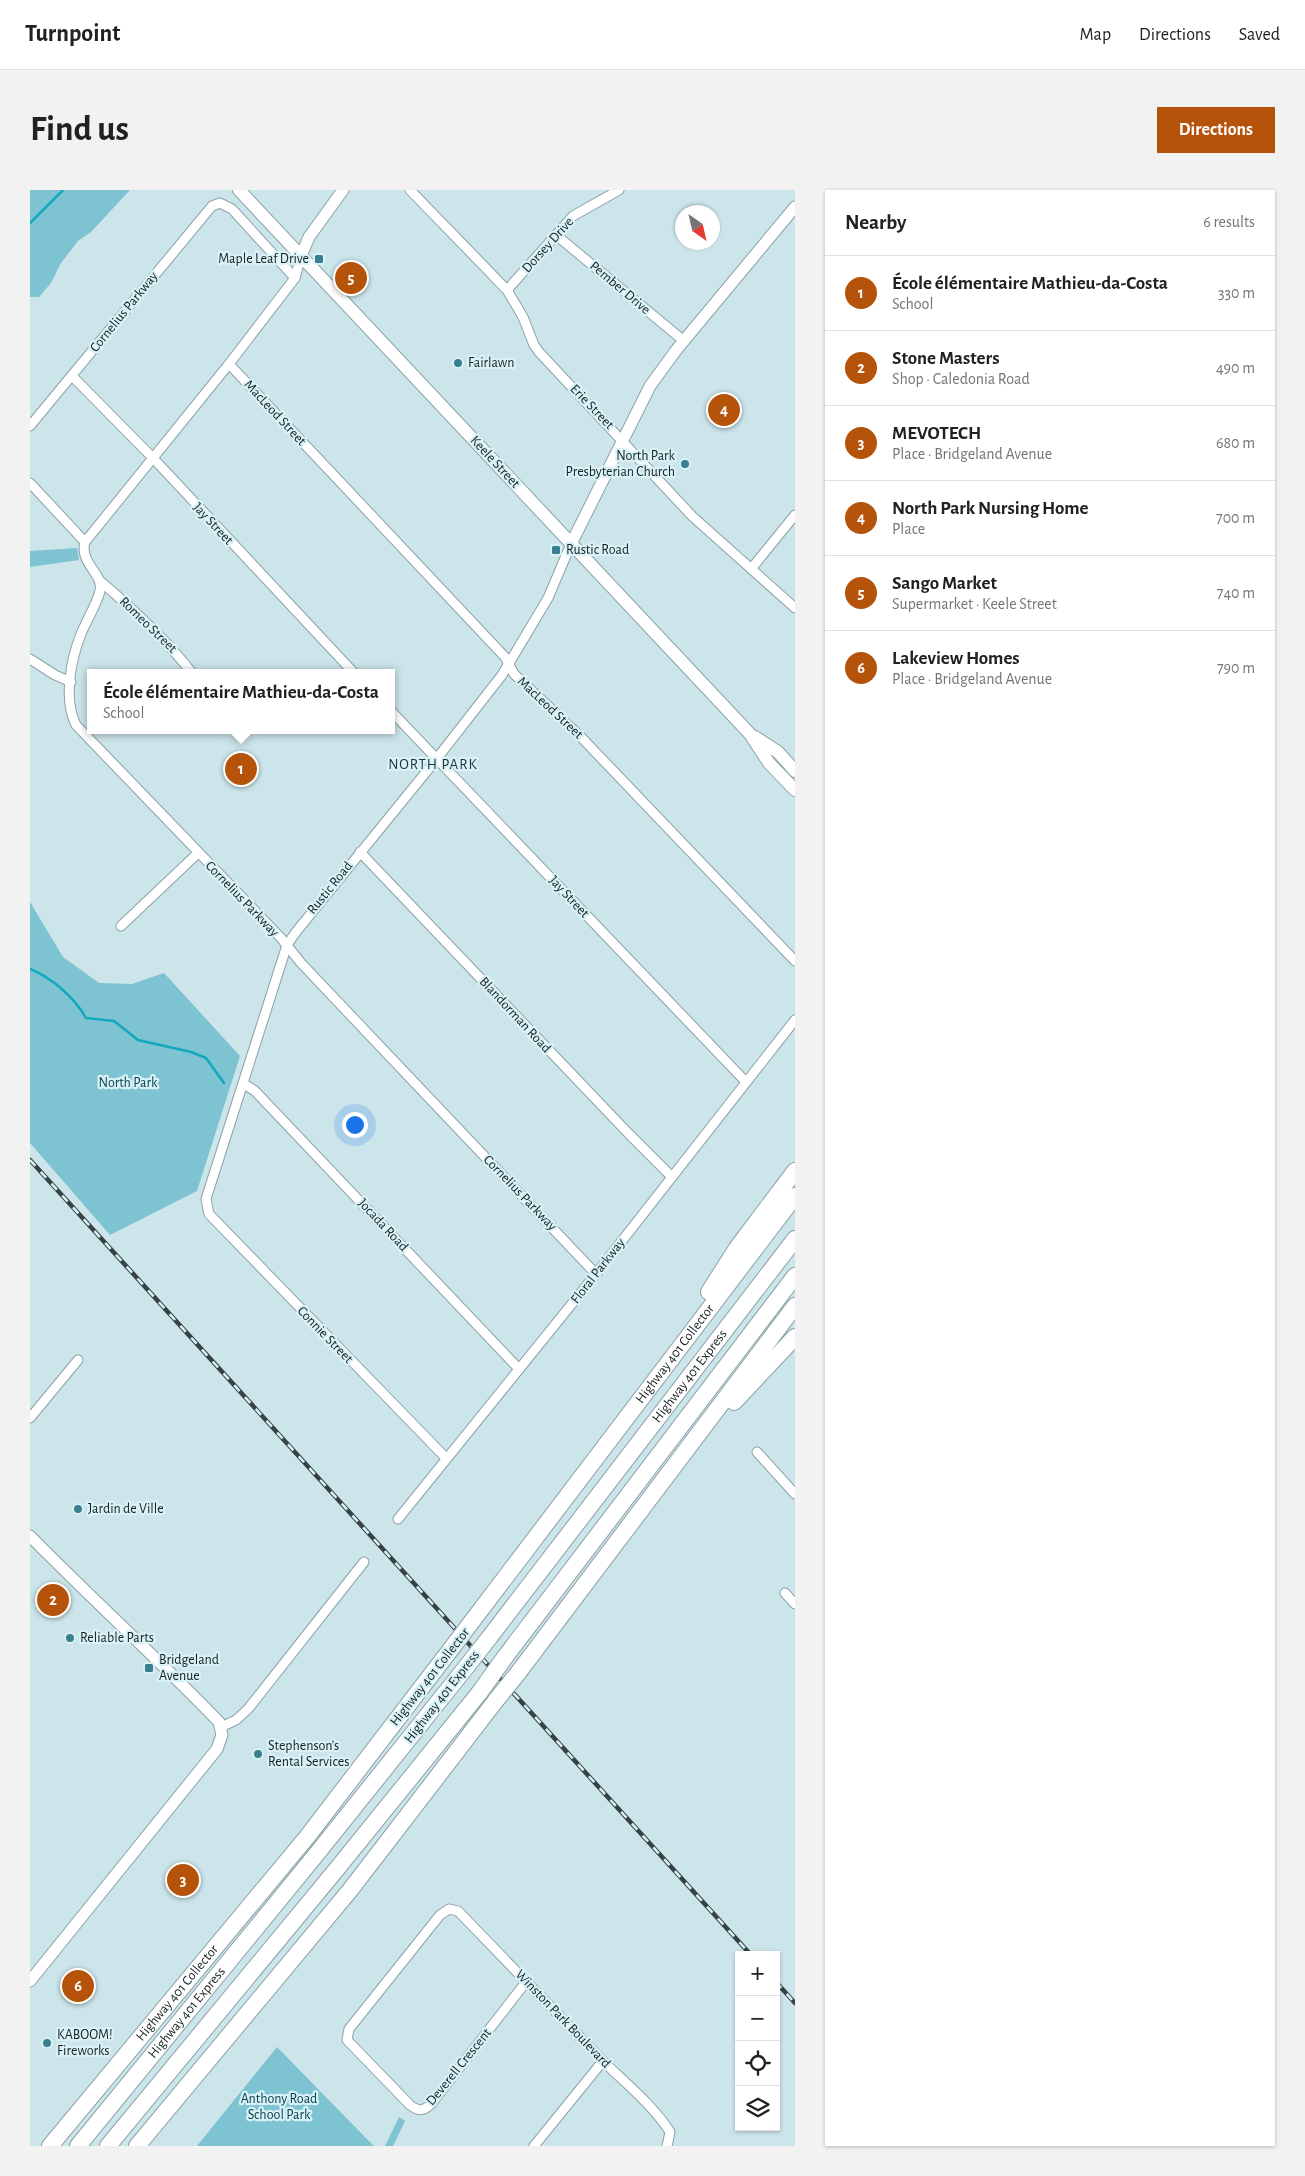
<!DOCTYPE html>
<meta charset="utf-8">
<style>
:root{--surface:#fff;--page:#f2f2f2;--text:#202124;--muted:#757577;--line:#e0e0e0;--accent:#b45309}
body{margin:0;font-family:"Alegreya Sans",sans-serif;background:var(--page);color:var(--text)}
.controls{position:absolute;right:15px;bottom:15px;display:grid;overflow:hidden;border-radius:0px;box-shadow:0 1px 4px #0004}
.controls button{width:45px;height:45px;display:grid;place-items:center;padding:0;border:0;border-bottom:1px solid var(--line);background:var(--surface);color:var(--text);font:25px sans-serif}
.compass{position:absolute;left:645px;top:15px;width:45px;height:45px;border-radius:50%;background:var(--surface);box-shadow:0 1px 4px #0004;rotate:146deg}
.you{position:absolute;left:324px;top:934px;width:18px;height:18px;margin:-12px;border:4px solid #fff;border-radius:50%;background:#1a73e8;box-shadow:0 0 0 8px #1a73e833}
.badge{display:grid;place-items:center;width:32px;height:32px;border-radius:50%;background:var(--accent);color:#fff;font-size:16px;font-weight:700}
.pin{position:absolute;translate:-50% -50%;border:2px solid #fff;box-shadow:0 1px 5px #0006}
.popup{position:absolute;left:57px;top:479px;width:308px;height:65px;box-sizing:border-box;display:grid;place-content:center;border-radius:0px;background:var(--surface);filter:drop-shadow(0 1px 4px #0005);font-size:16px;white-space:nowrap;color:var(--muted)}
.popup b{font-size:19px;color:var(--text)}
.popup::after{content:'';position:absolute;left:50%;top:100%;margin-left:-10px;border:10px solid transparent;border-top-color:var(--surface)}
.list{margin:0;padding:0;list-style:none}
h2{display:flex;justify-content:space-between;align-items:center;height:65px;margin:0;padding:0 20px;font-size:21px}
h2 small{font-size:16px;font-weight:400;color:var(--muted)}
.list li{display:grid;grid-template-columns:32px 1fr auto;gap:15px;align-items:center;box-sizing:border-box;height:75px;padding:0 20px;border-top:1px solid var(--line)}
.list b{display:block;font-size:19px;white-space:nowrap}
.list p{margin:0;font-size:16px;white-space:nowrap;color:var(--muted)}
.list em{font-size:16px;font-style:normal;color:var(--muted)}
.icon{flex:none;width:28px;height:28px;fill:none;stroke:currentColor;stroke-width:2;stroke-linecap:round;stroke-linejoin:round}
.map{position:relative;flex:none;width:765px;height:1956px;overflow:hidden;border-radius:0px}
header{display:flex;align-items:center;gap:30px;box-sizing:border-box;height:70px;padding:0 25px;background:var(--surface);border-bottom:1px solid var(--line)}
header strong{font-size:24px}
nav{display:flex;gap:28px;margin-inline-start:auto;font-size:18px}
.intro{display:flex;align-items:center;justify-content:space-between;box-sizing:border-box;height:120px;padding:0 30px}
h1{margin:0;font-size:35px}
.button{padding:12px 22px;border-radius:0px;background:var(--accent);color:#fff;font-size:18px;font-weight:700}
main{display:flex;gap:30px;padding:0 30px}
aside{flex:1;background:var(--surface);border-radius:0px;box-shadow:0 1px 4px #0004}
.map>svg:first-child{display:block}
.green{fill:#7dc3d1}
.lines{fill:none;stroke-linecap:round;stroke-linejoin:round}
.stream{stroke:#14a8bf;stroke-width:2.5}
.minor-casing{stroke:#8ba2a7;stroke-width:11}
.tertiary-casing{stroke:#8ba2a7;stroke-width:13}
.secondary-casing{stroke:#8ba2a7;stroke-width:14}
.motorway-casing{stroke:#8ba2a7;stroke-width:18}
.minor{stroke:#fff;stroke-width:9}
.tertiary{stroke:#fff;stroke-width:11}
.secondary{stroke:#fff;stroke-width:12}
.motorway{stroke:#fff;stroke-width:16}
.rail-casing{stroke:#364244;stroke-width:4.5}
.rail{stroke:#d9f2f7;stroke-width:2.5;stroke-dasharray:8;stroke-linecap:butt}
.motorway-bridge-casing{stroke:#8ba2a7;stroke-width:18;stroke-linecap:butt}
.motorway-bridge{stroke:#fff;stroke-width:16}
.poi-dot{fill:#3a7f8d;stroke:#d9f2f7;stroke-width:2}
.labels{text-anchor:middle;dominant-baseline:central;stroke-width:4.5;stroke-linejoin:round;paint-order:stroke}
.street-label{font-size:14px;fill:#172022;stroke:#d9f2f7}
.poi-label{font-size:14px;fill:#172022;stroke:#d9f2f7;text-anchor:start}
.park-label{font-size:14px;fill:#05414b;stroke:#d9f2f7}
.neighbourhood-label{font-size:15px;letter-spacing:1px;fill:#1f3337;stroke:#d9f2f7}
</style>
<header>
<strong>Turnpoint</strong>
<nav><a>Map</a><a>Directions</a><a>Saved</a></nav>
</header>
<div class="intro"><h1>Find us</h1><a class="button">Directions</a></div>
<main>
<div class="map">
<svg width="765" height="1956" viewBox="0 0 765 1956">
<rect width="100%" height="100%" fill="#cce5ea"/>
<g class="green">
<path d="M 0,0 L 100,0 L 61,42 L 48,51 L 31,73 L 21,93 L 9,107 L 0,107 Z"/>
<path d="M 47,358 L 49,370 L 0,377 L 0,361 Z"/>
<path d="M 0,712 L 33,767 L 69,793 L 102,794 L 134,783 L 210,866 L 167,1001 L 80,1045 L 0,953 Z"/>
<path d="M 247,1857 L 331,1943 L 344,1956 L 167,1956 Z"/>
<path d="M 369,1927 L 375,1931 L 363,1956 L 355,1956 Z"/>
</g>
<g class="lines">
<g class="stream">
<path d="M 0,33 L 33,0"/>
<path d="M 0,779 C 22,788 44,807 56,828 L 84,831 L 108,850 L 161,862 L 176,868 L 194,893"/>
</g>
<g class="minor-casing">
<g id="minor">
<path d="M 380,0 L 477,100 L 493,127 L 504,155 L 509,162 L 662,326 L 765,418"/>
<path d="M 526,45 L 654,151"/>
<path d="M 477,100 L 543,26 L 589,0"/>
<path d="M 199,174 L 475,467 L 484,484 L 550,546 L 765,771"/>
<path d="M 42,186 L 123,268 L 324,483"/>
<path d="M 0,236 L 182,16 L 190,13 L 202,19 L 265,88"/>
<path d="M 0,293 L 55,352 C 49,374 74,383 70,401 C 66,416 57,429 51,444 C 41,469 33,509 46,535 L 251,748 L 271,773 L 566,1084"/>
<path d="M 55,352 L 199,174 L 265,88 L 271,66"/>
<path d="M 721,379 L 765,325"/>
<path d="M 70,391 C 103,419 136,449 162,483"/>
<path d="M 0,469 L 25,485 L 41,492"/>
<path d="M 361,521 L 716,892"/>
<path d="M 330,662 L 598,943 L 642,987"/>
<path d="M 91,736 L 168,663"/>
<path d="M 214,894 L 225,901 L 489,1179"/>
<path d="M 0,1228 L 48,1170"/>
<path d="M 727,1262 L 765,1304"/>
<path d="M 416,1268 L 179,1024 L 176,1009 L 257,755 L 266,742 L 401,576 L 472,485 L 518,408 L 541,354"/>
<path d="M 368,1329 L 566,1084 L 765,830"/>
<path d="M 755,1403 L 765,1414"/>
<path d="M 191,1537 L 206,1530 L 218,1519 L 334,1372"/>
<path d="M 496,1792 L 402,1913 C 394,1921 389,1922 380,1915 L 317,1850 L 319,1839 L 410,1725 L 419,1719 L 428,1721 C 476,1771 524,1821 572,1870 C 595,1893 623,1915 640,1942 L 637,1956"/>
<path d="M 504,1956 L 573,1871"/>
</g>
</g>
<g class="tertiary-casing">
<g id="tertiary">
<path d="M 271,66 L 279,47 L 313,0"/>
<path d="M 541,354 L 620,196 L 647,159 L 765,17"/>
<path d="M 0,1346 C 62,1409 127,1468 189,1532 L 192,1545 L 187,1559 L 0,1791"/>
</g>
</g>
<g class="secondary-casing">
<g id="secondary">
<path d="M 209,0 L 720,544 L 739,573 L 765,600"/>
<path d="M 725,547 L 748,562 L 765,581"/>
</g>
</g>
<g class="motorway-casing">
<g id="motorway">
<path d="M 679,1102 L 707,1058 L 765,981"/>
<path d="M 704,1212 L 765,1147"/>
<path id="s1" d="M 443,1430 L 765,1006"/>
<path id="s2" d="M 459,1448 L 765,1049"/>
<path d="M 475,1467 L 765,1086"/>
<path d="M 488,1483 L 765,1116"/>
<path id="s3" d="M 20,1956 L 277,1647 L 421,1459"/>
<path id="s4" d="M 48,1956 L 289,1661 L 437,1476"/>
<path d="M 78,1956 L 306,1680 L 450,1502"/>
<path d="M 107,1956 L 321,1699 L 467,1509"/>
</g>
</g>
<use href="#minor" class="minor"/>
<use href="#tertiary" class="tertiary"/>
<use href="#secondary" class="secondary"/>
<use href="#motorway" class="motorway"/>
<g class="rail-casing">
<g id="rail">
<path d="M 0,970 L 721,1765"/>
<path d="M 746,1792 L 765,1813"/>
</g>
</g>
<use href="#rail" class="rail"/>
<g class="motorway-bridge-casing">
<g id="motorway-bridge">
<path d="M 421,1459 L 443,1430"/>
<path d="M 437,1476 L 459,1448"/>
<path d="M 450,1502 L 475,1467"/>
<path d="M 467,1509 L 488,1483"/>
</g>
</g>
<use href="#motorway-bridge" class="motorway-bridge"/>
</g>
<g class="poi-dot">
<rect x="284" y="64" width="10" height="10" rx="2.5"/>
<circle cx="428" cy="173" r="5"/>
<circle cx="655" cy="274" r="5"/>
<rect x="521" y="355" width="10" height="10" rx="2.5"/>
<circle cx="48" cy="1319" r="5"/>
<circle cx="40" cy="1448" r="5"/>
<rect x="114" y="1473" width="10" height="10" rx="2.5"/>
<circle cx="228" cy="1564" r="5"/>
<circle cx="17" cy="1853" r="5"/>
</g>
<g class="labels">
<g class="street-label">
<text transform="translate(518 55) rotate(-48)">Dorsey Drive</text>
<text transform="translate(590 98) rotate(40)">Pember Drive</text>
<text transform="translate(94 122) rotate(-51)">Cornelius Parkway</text>
<text transform="translate(562 217) rotate(46)">Erie Street</text>
<text transform="translate(245 223) rotate(47)">MacLeod Street</text>
<text transform="translate(465 272) rotate(47)">Keele Street</text>
<text transform="translate(183 334) rotate(47)">Jay Street</text>
<text transform="translate(118 435) rotate(44)">Romeo Street</text>
<text transform="translate(520 518) rotate(43)">MacLeod Street</text>
<text transform="translate(300 698) rotate(-51)">Rustic Road</text>
<text transform="translate(539 707) rotate(47)">Jay Street</text>
<text transform="translate(212 709) rotate(46)">Cornelius Parkway</text>
<text transform="translate(485 825) rotate(47)">Blandorman Road</text>
<text transform="translate(490 1003) rotate(46)">Cornelius Parkway</text>
<text transform="translate(353 1035) rotate(47)">Jocada Road</text>
<text transform="translate(568 1081) rotate(-52)">Floral Parkway</text>
<text transform="translate(295 1145) rotate(46)">Connie Street</text>
<text stroke="none"><textPath href="#s1" startOffset="334">Highway 401 Collector</textPath></text>
<text stroke="none"><textPath href="#s2" startOffset="330">Highway 401 Express</textPath></text>
<text transform="translate(400 1487) rotate(-52)">Highway 401 Collector</text>
<text transform="translate(412 1507) rotate(-52)">Highway 401 Express</text>
<text stroke="none"><textPath href="#s3" startOffset="199">Highway 401 Collector</textPath></text>
<text stroke="none"><textPath href="#s4" startOffset="172">Highway 401 Express</textPath></text>
<text transform="translate(533 1829) rotate(46)">Winston Park Boulevard</text>
<text transform="translate(429 1877) rotate(-51)">Deverell Crescent</text>
</g>
<g class="poi-label">
<text x="279" y="69" text-anchor="end">Maple Leaf Drive</text>
<text x="438" y="173">Fairlawn</text>
<text x="645" y="266" text-anchor="end">North Park<tspan x="645" dy="16">Presbyterian Church</tspan></text>
<text x="536" y="360">Rustic Road</text>
<text x="58" y="1319">Jardin de Ville</text>
<text x="50" y="1448">Reliable Parts</text>
<text x="129" y="1470">Bridgeland<tspan x="129" dy="16">Avenue</tspan></text>
<text x="238" y="1556">Stephenson’s<tspan x="238" dy="16">Rental Services</tspan></text>
<text x="27" y="1845">KABOOM!<tspan x="27" dy="16">Fireworks</tspan></text>
</g>
<g class="park-label">
<text x="98" y="893">North Park</text>
<text x="249" y="1909">Anthony Road<tspan x="249" dy="16">School Park</tspan></text>
</g>
<g class="neighbourhood-label">
<text x="403" y="574">NORTH PARK</text>
</g>
</g>
</svg>
<div class="controls">
<button>+</button>
<button>−</button>
<button><svg class="icon" aria-label="locate" viewBox="0 0 24 24"><circle cx="12" cy="12" r="6"/><path d="M12 2v4M12 18v4M2 12h4M18 12h4"/></svg></button>
<button><svg class="icon" aria-label="layers" viewBox="0 0 24 24"><path d="M12 4l9 5-9 5-9-5zM3 14l9 5 9-5"/></svg></button>
</div>
<svg class="compass" viewBox="-18 -18 36 36"><path d="M0-13l5 13h-10z" fill="#e53935"/><path d="M0 13l5-13h-10z" fill="#757577"/></svg>
<div class="you"></div>
<div class="pin badge" style="left:211px;top:579px">1</div>
<div class="popup"><b>École élémentaire Mathieu-da-Costa</b>School</div>
<div class="pin badge" style="left:23px;top:1410px">2</div>
<div class="pin badge" style="left:153px;top:1690px">3</div>
<div class="pin badge" style="left:694px;top:220px">4</div>
<div class="pin badge" style="left:321px;top:88px">5</div>
<div class="pin badge" style="left:48px;top:1796px">6</div>
</div>
<aside>
<h2>Nearby<small>6 results</small></h2>
<ul class="list">
<li><span class="badge">1</span><div><b>École élémentaire Mathieu-da-Costa</b><p>School</p></div><em>330 m</em></li>
<li><span class="badge">2</span><div><b>Stone Masters</b><p>Shop · Caledonia Road</p></div><em>490 m</em></li>
<li><span class="badge">3</span><div><b>MEVOTECH</b><p>Place · Bridgeland Avenue</p></div><em>680 m</em></li>
<li><span class="badge">4</span><div><b>North Park Nursing Home</b><p>Place</p></div><em>700 m</em></li>
<li><span class="badge">5</span><div><b>Sango Market</b><p>Supermarket · Keele Street</p></div><em>740 m</em></li>
<li><span class="badge">6</span><div><b>Lakeview Homes</b><p>Place · Bridgeland Avenue</p></div><em>790 m</em></li>
</ul>
</aside>
</main>
